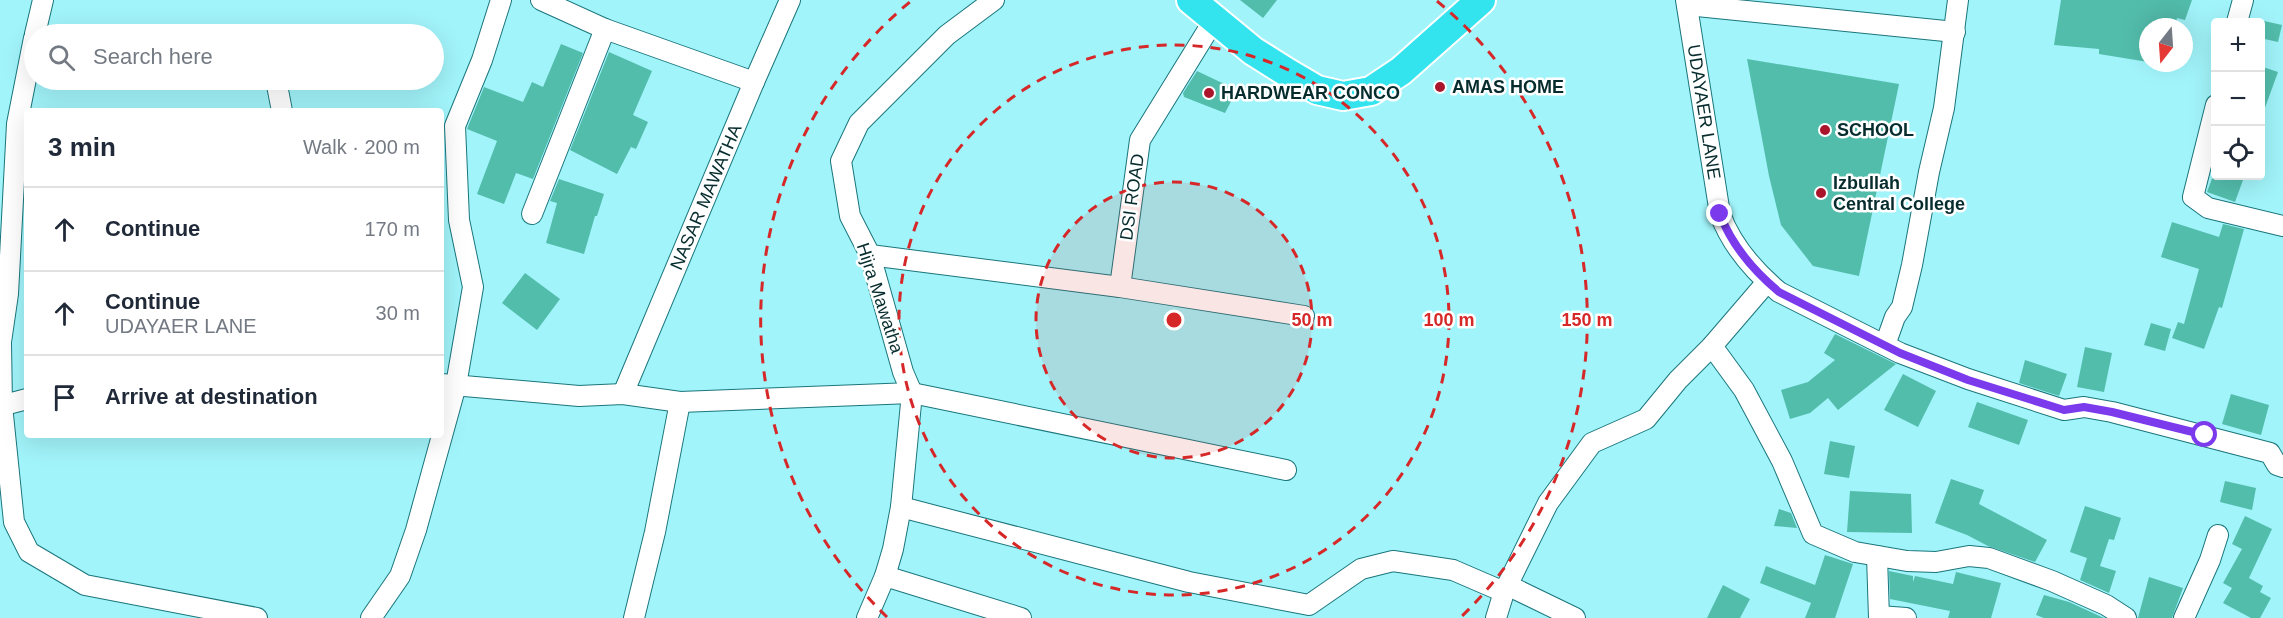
<!DOCTYPE html>
<meta charset="utf-8">
<style>
:root{--surface:#fff;--page:#f2f2f3;--text:#1f2937;--muted:#747a83;--line:#e0e1e3}
body{margin:0;font-family:Arial,sans-serif;background:var(--page);color:var(--text)}
.controls{position:absolute;right:18px;top:18px;display:grid;overflow:hidden;border-radius:6px;box-shadow:0 6px 24px #0002}
.controls button{width:54px;height:54px;display:grid;place-items:center;padding:0;border:0;border-bottom:2px solid var(--line);background:var(--surface);color:var(--text);font:30px sans-serif}
.compass{position:absolute;left:2139px;top:18px;width:54px;height:54px;border-radius:50%;background:var(--surface);box-shadow:0 6px 24px #0002;rotate:197deg}
.stop{position:absolute;width:18px;height:18px;margin:-14px;border:4px solid #7c3aed;border-radius:50%;background:#fff}
.stop.end{background:#7c3aed;border-color:#fff;box-shadow:0 2px 6px #0008}
.list{margin:0;padding:0;list-style:none}
h2{display:flex;justify-content:space-between;align-items:center;height:78px;margin:0;padding:0 24px;font-size:26px}
h2 small{font-size:20px;font-weight:400;color:var(--muted)}
.list li{display:grid;grid-template-columns:39px 1fr auto;gap:18px;align-items:center;box-sizing:border-box;height:84px;padding:0 24px;border-top:2px solid var(--line)}
.list b{display:block;font-size:22px;white-space:nowrap}
.list p{margin:0;font-size:20px;white-space:nowrap;color:var(--muted)}
.list em{font-size:20px;font-style:normal;color:var(--muted)}
.icon{flex:none;width:33px;height:33px;fill:none;stroke:currentColor;stroke-width:2;stroke-linecap:round;stroke-linejoin:round}
.map{position:relative;flex:none;width:2283px;height:618px;overflow:hidden}
.search{position:absolute;background:var(--surface);box-shadow:0 6px 24px #0002;left:24px;top:24px;width:420px;height:66px;display:flex;align-items:center;gap:15px;box-sizing:border-box;padding:0 21px;border-radius:33px;color:var(--muted);font-size:22px}
.panel{position:absolute;background:var(--surface);box-shadow:0 6px 24px #0002;left:24px;top:108px;width:420px;height:330px;border-radius:6px}
.map>svg:first-child{display:block}
.building{fill:#53bdac}
.lines{fill:none;stroke-linecap:round;stroke-linejoin:round}
.minor-casing{stroke:#1a767c;stroke-width:22}
.highway-casing{stroke:#fff;stroke-width:32}
.minor{stroke:#fff;stroke-width:20}
.highway{stroke:#33e3ee;stroke-width:28}
.route{stroke:#7c3aed;stroke-width:8}
.ring{fill:none;stroke:#d62828;stroke-width:3;stroke-dasharray:10 8}
.poi-dot{fill:#aa152b;stroke:#fff;stroke-width:2}
.labels{text-anchor:middle;dominant-baseline:central;stroke-width:5;stroke-linejoin:round;paint-order:stroke}
.poi-label{font-size:18px;font-weight:bold;fill:#072c2e;stroke:#fff;text-anchor:start}
.street-label{font-size:18px;fill:#072c2e;stroke:#fff}
.centre{fill:#d62828;stroke:#fff;stroke-width:3}
.ring-label{font-size:18px;text-anchor:middle;font-weight:bold;fill:#d62828;stroke:#fff;stroke-width:5;stroke-linejoin:round;paint-order:stroke}
</style>
<div class="map">
<svg width="2283" height="618" viewBox="0 0 2283 618">
<rect width="100%" height="100%" fill="#a1f4fa"/>
<g class="building">
<path d="M 1240,0 L 1277,0 L 1263,18 Z"/>
<path d="M 2061,0 L 2192,0 L 2185,20 L 2177,18 L 2175,27 L 2148,27 L 2148,62 L 2099,54 L 2099,49 L 2054,45 Z"/>
<path d="M 2260,20 L 2282,25 L 2278,42 L 2260,38 Z"/>
<path d="M 561,44 L 583,53 L 533,179 L 516,173 L 504,204 L 477,194 L 497,141 L 467,129 L 484,87 L 523,102 L 532,82 L 543,87 Z"/>
<path d="M 609,52 L 652,71 L 633,115 L 648,122 L 636,149 L 631,147 L 617,174 L 570,150 Z"/>
<path d="M 1747,59 L 1899,84 L 1859,276 L 1813,266 L 1781,225 L 1769,176 Z"/>
<path d="M 2260,66 L 2278,72 L 2262,116 L 2260,116 Z"/>
<path d="M 1197,71 L 1237,90 L 1225,113 L 1184,97 L 1183,93 Z"/>
<path d="M 2213,176 L 2231,176 L 2243,180 L 2235,202 L 2207,192 Z"/>
<path d="M 559,179 L 604,194 L 597,216 L 595,216 L 584,254 L 546,243 L 557,203 L 550,201 Z"/>
<path d="M 2172,222 L 2219,237 L 2223,224 L 2244,229 L 2222,308 L 2219,307 L 2204,349 L 2172,338 L 2178,322 L 2184,324 L 2199,269 L 2161,257 Z"/>
<path d="M 525,273 L 560,299 L 537,330 L 502,303 Z"/>
<path d="M 2151,323 L 2171,329 L 2165,351 L 2144,345 Z"/>
<path d="M 1835,334 L 1896,364 L 1838,410 L 1828,398 L 1810,413 L 1790,419 L 1781,390 L 1808,382 L 1835,360 L 1824,353 Z"/>
<path d="M 2085,347 L 2112,353 L 2104,392 L 2077,387 Z"/>
<path d="M 2025,360 L 2067,374 L 2059,396 L 2019,383 Z"/>
<path d="M 1903,374 L 1936,391 L 1918,427 L 1884,410 Z"/>
<path d="M 2231,394 L 2269,405 L 2261,435 L 2222,424 Z"/>
<path d="M 1977,402 L 2028,420 L 2019,445 L 1968,427 Z"/>
<path d="M 1830,441 L 1855,446 L 1849,478 L 1824,474 Z"/>
<path d="M 1951,479 L 1984,490 L 1979,504 L 2047,540 L 2035,562 L 1988,546 L 1967,535 L 1935,523 Z"/>
<path d="M 2225,481 L 2256,488 L 2252,510 L 2220,502 Z"/>
<path d="M 1850,491 L 1911,494 L 1912,533 L 1847,532 Z"/>
<path d="M 2085,506 L 2121,518 L 2114,540 L 2109,539 L 2100,566 L 2116,571 L 2109,593 L 2080,580 L 2087,558 L 2070,552 Z"/>
<path d="M 1779,509 L 1791,513 L 1797,528 L 1774,526 Z"/>
<path d="M 2245,516 L 2272,529 L 2249,578 L 2263,586 L 2260,592 L 2271,598 L 2260,618 L 2251,618 L 2223,603 L 2232,588 L 2223,583 L 2242,549 L 2232,544 Z"/>
<path d="M 1825,555 L 1853,564 L 1835,618 L 1805,618 L 1811,603 L 1760,583 L 1766,566 L 1815,585 Z"/>
<path d="M 1889,571 L 1913,576 L 1913,582 L 1915,576 L 1953,584 L 1956,572 L 2001,583 L 1991,618 L 1948,618 L 1950,611 L 1890,599 Z"/>
<path d="M 2149,577 L 2183,588 L 2172,618 L 2138,618 Z"/>
<path d="M 1723,585 L 1750,599 L 1740,618 L 1707,618 Z"/>
<path d="M 2044,595 L 2069,602 L 2104,618 L 2044,618 L 2036,615 Z"/>
</g>
<g class="lines">
<g class="minor-casing">
<g id="minor">
<path d="M 541,0 L 605,29 L 754,82"/>
<path d="M 1686,0 L 1720,214 C 1731,244 1754,271 1779,292 L 1900,353 L 1968,379 L 2064,410 L 2084,407 L 2112,412 L 2270,453 L 2277,465 L 2283,467"/>
<path d="M 1687,5 L 1955,32"/>
<path d="M 2237,22 L 2243,0"/>
<path d="M 35,34 L 43,0"/>
<path d="M 34,38 L 17,124 L 8,294 L 1,342 L 2,405 L 14,522 L 29,552 L 85,585 L 257,618"/>
<path d="M 276,80 L 282,111"/>
<path d="M 2216,105 L 2193,197 L 2208,208 L 2283,226"/>
<path d="M 532,214 L 605,29"/>
<path d="M 870,255 L 1120,287 L 1304,316"/>
<path d="M 1120,287 L 1140,140 L 1214,20"/>
<path d="M 1885,345 L 1895,317 L 1902,307 L 1912,265 L 1929,172 L 1944,108 L 1958,0"/>
<path d="M 1712,346 L 1744,390 L 1782,461 L 1813,534 L 1855,552 L 1907,561 L 1936,562 L 1969,556 L 1989,558 L 2052,581 L 2106,605 L 2126,618"/>
<path d="M 441,384 L 579,396 L 623,394 L 680,402 L 912,393 L 1286,470"/>
<path d="M 623,394 L 754,82 L 790,0"/>
<path d="M 0,406 L 27,399"/>
<path d="M 901,507 L 1189,582 L 1309,605 L 1361,569 L 1393,561 L 1453,570 L 1504,592"/>
<path d="M 1877,556 L 1879,618"/>
<path d="M 885,576 L 1021,618"/>
<path d="M 1507,585 L 1575,618"/>
<path d="M 1879,616 L 1906,618"/>
<path d="M 371,618 L 400,576 L 416,530 L 456,385 L 473,287 L 459,220 L 455,126 L 482,60 L 501,0"/>
<path d="M 634,618 L 655,532 L 680,402"/>
<path d="M 867,618 L 885,576 L 893,549 L 901,507 L 912,393 L 903,372 L 870,255 L 850,216 L 841,161 L 859,123 L 947,35 L 994,0"/>
<path d="M 1496,618 L 1504,592 L 1548,503 L 1592,443 L 1646,419 L 1678,380 L 1712,346 L 1767,282"/>
<path d="M 2184,618 L 2210,560 L 2218,535"/>
</g>
</g>
<g class="highway-casing">
<path id="highway" d="M 1191,0 L 1253,51 L 1288,73 L 1317,90 L 1343,96 L 1371,91 L 1401,71 L 1481,0"/>
</g>
<use href="#minor" class="minor"/>
<use href="#highway" class="highway"/>
</g>
<g class="lines">
<path class="route" d="M 1720,214 C 1731,244 1754,271 1779,292 L 1900,353 L 1968,380 L 2064,410 L 2084,407 L 2112,412 L 2205,435"/>
</g>
<circle cx="1174" cy="320" r="138" fill="#d62828" fill-opacity=".12"/>
<g class="ring">
<circle cx="1174" cy="320" r="138"/>
<circle cx="1174" cy="320" r="275"/>
<path d="M887 617A413 413 0 0 1 911 1M1437 1A413 413 0 0 1 1461 617"/>
</g>
<g class="poi-dot">
<circle cx="1440" cy="87" r="6"/>
<circle cx="1209" cy="93" r="6"/>
<circle cx="1825" cy="130" r="6"/>
<circle cx="1821" cy="193" r="6"/>
</g>
<g class="labels">
<g class="poi-label">
<text x="1452" y="87">AMAS HOME</text>
<text x="1221" y="93">HARDWEAR CONCO</text>
<text x="1837" y="130">SCHOOL</text>
<text x="1833" y="183">Izbullah<tspan x="1833" dy="21">Central College</tspan></text>
</g>
<g class="street-label">
<text transform="translate(1704 112) rotate(81)">UDAYAER LANE</text>
<text transform="translate(706 197) rotate(-67)">NASAR MAWATHA</text>
<text transform="translate(1132 197) rotate(-82)">DSI ROAD</text>
<text transform="translate(880 298) rotate(72)">Hijra Mawatha</text>
</g>
</g>
<circle cx="1174" cy="320" r="9" class="centre"/>
<g class="ring-label">
<text x="1312" y="326">50 m</text>
<text x="1449" y="326">100 m</text>
<text x="1587" y="326">150 m</text>
</g>
</svg>
<div class="controls">
<button>+</button>
<button>−</button>
<button><svg class="icon" aria-label="locate" viewBox="0 0 24 24"><circle cx="12" cy="12" r="6"/><path d="M12 2v4M12 18v4M2 12h4M18 12h4"/></svg></button>
</div>
<svg class="compass" viewBox="-18 -18 36 36"><path d="M0-13l5 13h-10z" fill="#e53935"/><path d="M0 13l5-13h-10z" fill="#747a83"/></svg>
<div class="stop" style="left:2205px;top:435px"></div>
<div class="stop end" style="left:1720px;top:214px"></div>
<div class="search"><svg class="icon" aria-label="search" viewBox="0 0 24 24"><circle cx="10" cy="10" r="6"/><path d="M15 15l6 6"/></svg>Search here</div>
<section class="panel">
<h2>3 min<small>Walk · 200 m</small></h2>
<ul class="list">
<li><svg class="icon" aria-label="ahead" viewBox="0 0 24 24"><path d="M12 20V5M6 11l6-6 6 6"/></svg><div><b>Continue</b></div><em>170 m</em></li>
<li><svg class="icon" aria-label="ahead" viewBox="0 0 24 24"><path d="M12 20V5M6 11l6-6 6 6"/></svg><div><b>Continue</b><p>UDAYAER LANE</p></div><em>30 m</em></li>
<li><svg class="icon" aria-label="arrive" viewBox="0 0 24 24"><path d="M6 21V4h12l-3 4 3 4H6"/></svg><div><b>Arrive at destination</b></div></li>
</ul>
</section>
</div>
